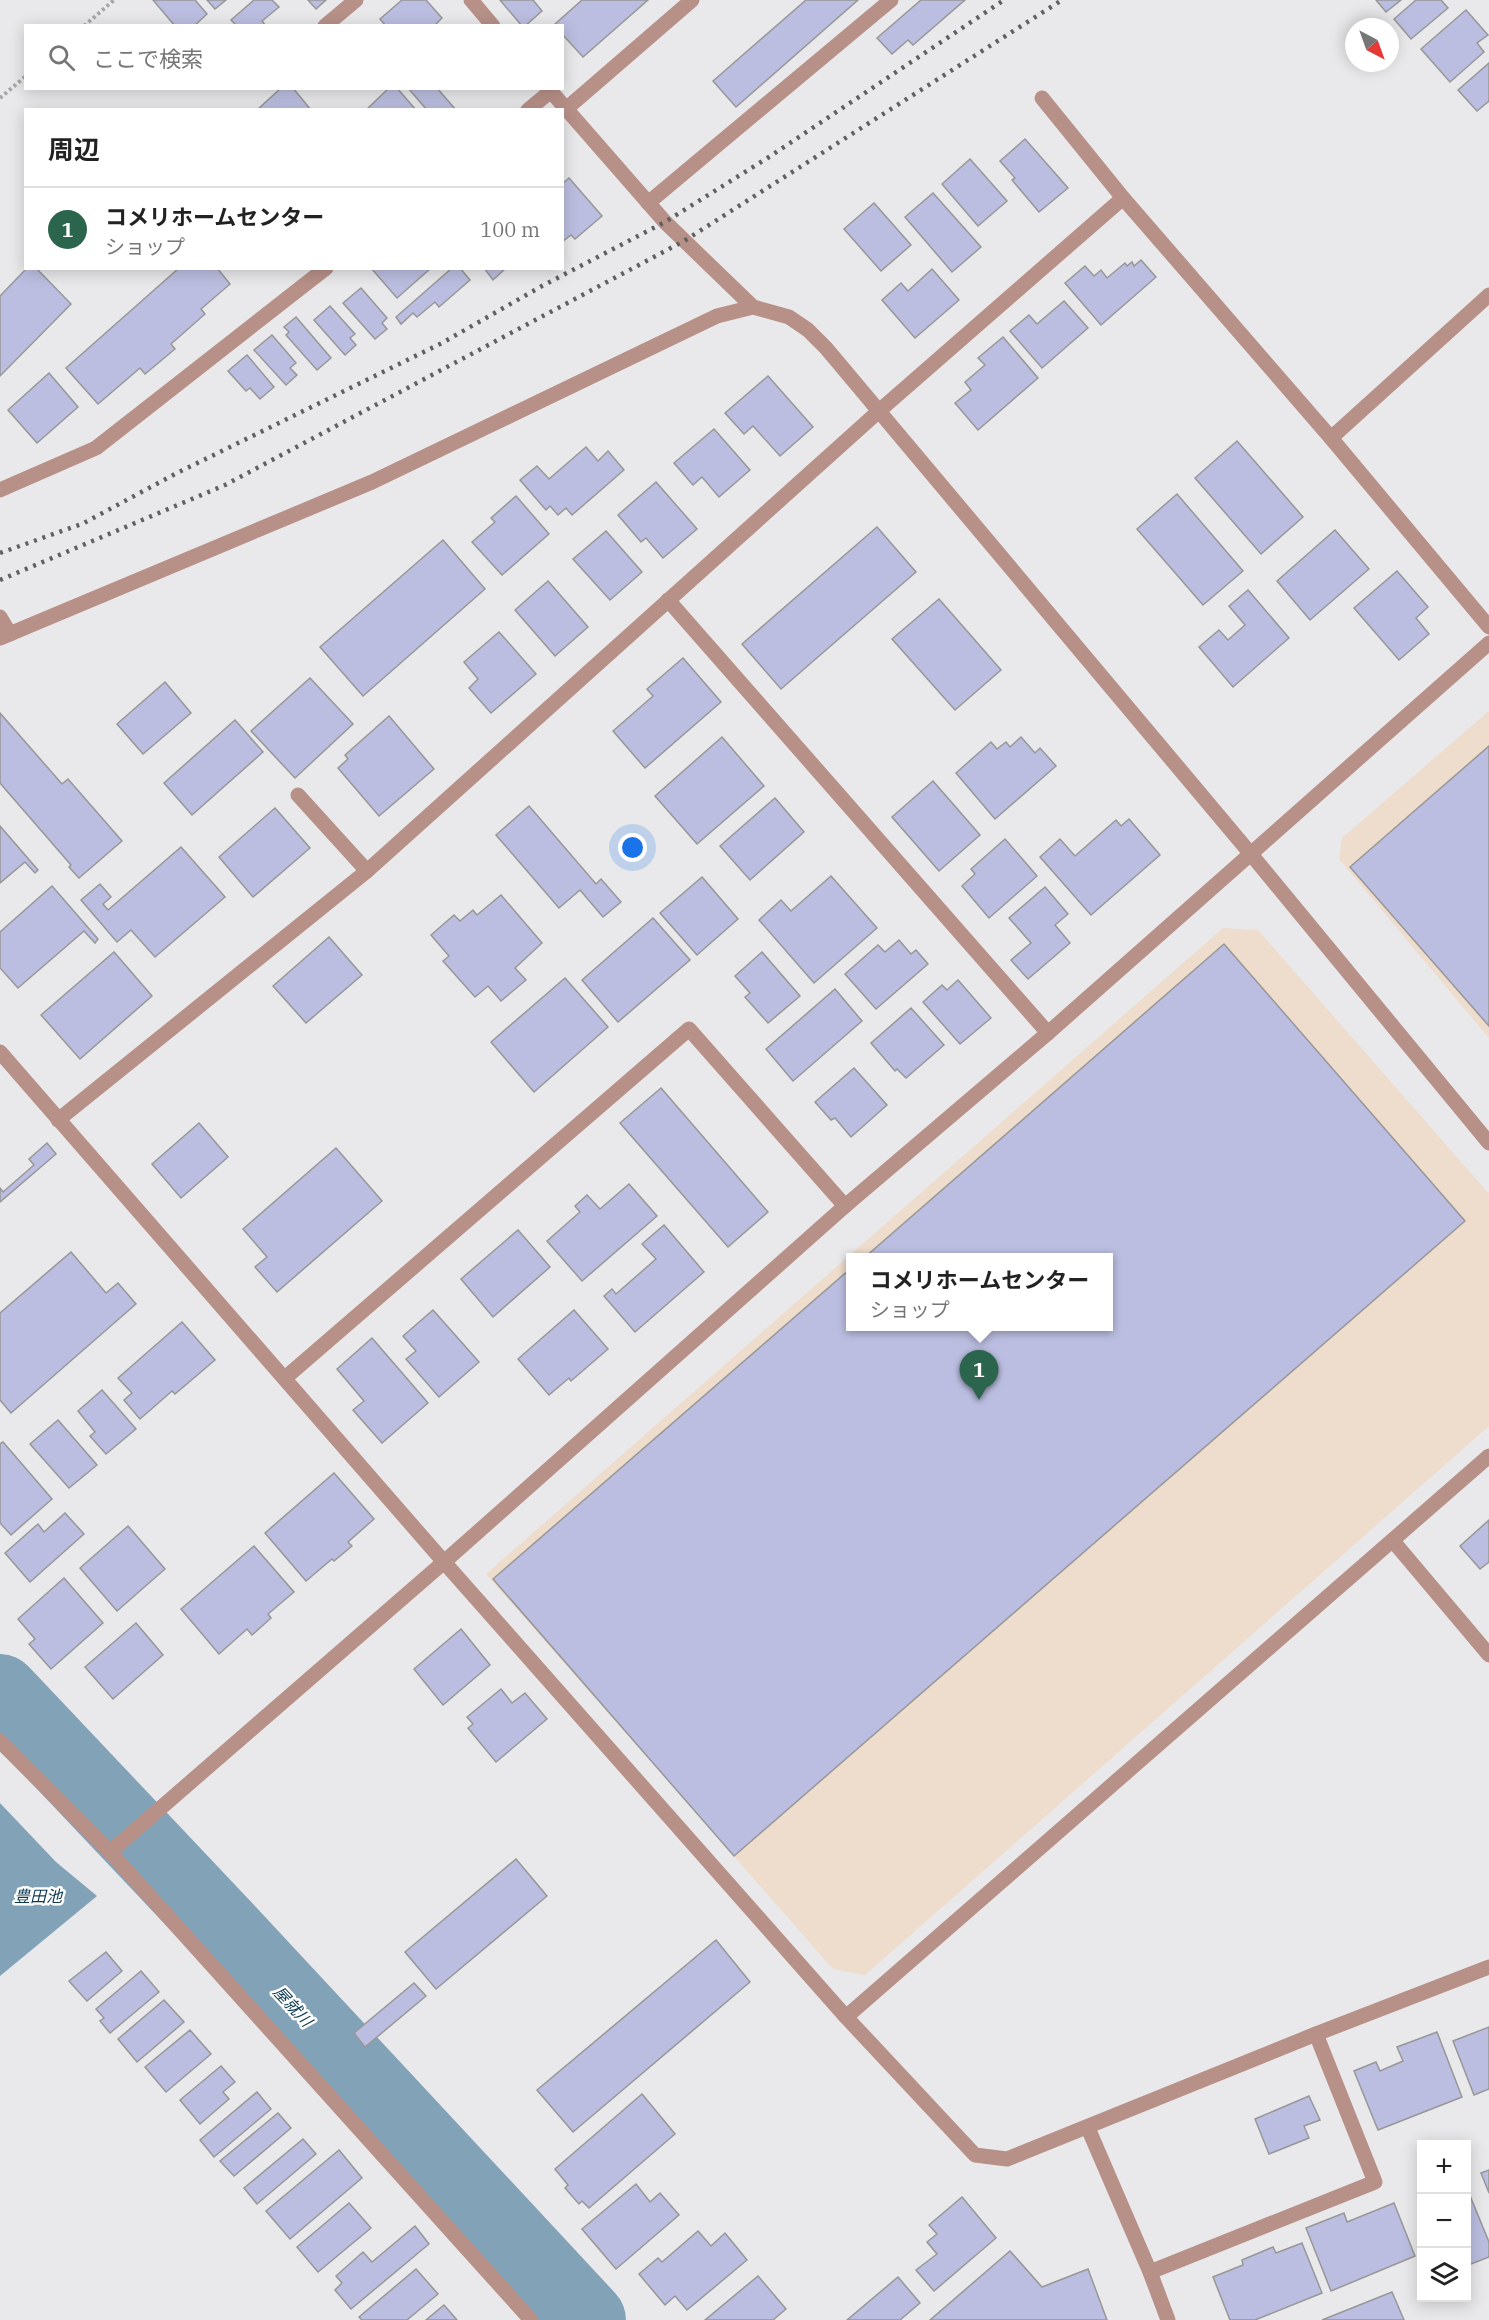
<!DOCTYPE html>
<html lang="ja">
<meta charset="utf-8">
<style>
:root{--surface:#fff;--page:#f2f2f2;--text:#222;--muted:#767676;--line:#e0e0e0;--accent:#2b654d}
body{margin:0;font-family:"IBM Plex Serif","Noto Sans JP",serif;background:var(--page);color:var(--text)}
.controls{position:absolute;right:18px;bottom:18px;display:grid;overflow:hidden;border-radius:0px;box-shadow:0 3px 15px #0003}
.controls button{width:54px;height:54px;display:grid;place-items:center;padding:0;border:0;border-bottom:2px solid var(--line);background:var(--surface);color:var(--text);font:30px sans-serif}
.compass{position:absolute;left:1345px;top:18px;width:54px;height:54px;border-radius:50%;background:var(--surface);box-shadow:0 3px 15px #0003;rotate:139deg}
.you{position:absolute;left:633px;top:848px;width:21px;height:21px;margin:-15px;border:4px solid #fff;border-radius:50%;background:#1a73e8;box-shadow:0 0 0 9px #1a73e833}
.badge{display:grid;place-items:center;width:39px;height:39px;border-radius:50%;background:var(--accent);color:#fff;font-size:20px;font-weight:700}
.pin{position:absolute;translate:-50% -50px;filter:drop-shadow(0 2px 3px #0008)}
.pin::after{content:'';position:absolute;top:32px;width:21px;height:18px;background:inherit;clip-path:polygon(0 0,100% 0,50% 100%)}
.popup{position:absolute;left:846px;top:1253px;width:267px;height:78px;box-sizing:border-box;display:grid;place-content:center;border-radius:0px;background:var(--surface);filter:drop-shadow(0 2px 4px #0005);font-size:20px;white-space:nowrap;color:var(--muted)}
.popup b{font-size:22px;color:var(--text)}
.popup::after{content:'';position:absolute;left:50%;top:100%;margin-left:-12px;border:12px solid transparent;border-top-color:var(--surface)}
.list{margin:0;padding:0;list-style:none}
h2{display:flex;justify-content:space-between;align-items:center;height:78px;margin:0;padding:0 24px;font-size:26px}
h2 small{font-size:20px;font-weight:400;color:var(--muted)}
.list li{display:grid;grid-template-columns:39px 1fr auto;gap:18px;align-items:center;box-sizing:border-box;height:84px;padding:0 24px;border-top:2px solid var(--line)}
.list b{display:block;font-size:22px;white-space:nowrap}
.list p{margin:0;font-size:20px;white-space:nowrap;color:var(--muted)}
.list em{font-size:20px;font-style:normal;color:var(--muted)}
.icon{flex:none;width:33px;height:33px;fill:none;stroke:currentColor;stroke-width:2;stroke-linecap:round;stroke-linejoin:round}
.map{position:relative;flex:none;width:1489px;height:2320px;overflow:hidden}
.search{position:absolute;background:var(--surface);box-shadow:0 3px 15px #0003;left:24px;top:24px;width:540px;height:66px;display:flex;align-items:center;gap:15px;box-sizing:border-box;padding:0 21px;border-radius:0px;color:var(--muted);font-size:22px}
.panel{position:absolute;background:var(--surface);box-shadow:0 3px 15px #0003;left:24px;top:108px;width:540px;height:162px;border-radius:0px}
.map>svg:first-child{display:block}
.commercial{fill:#eedccc;fill-rule:evenodd}
.water{fill:#82a2b8}
.lines{fill:none;stroke-linecap:round;stroke-linejoin:round}
.river{stroke:#82a2b8;stroke-width:78}
.building{fill:#bcbee1;stroke:#979798;stroke-width:1.5}
.path{stroke:#a7a7a9;stroke-width:4;stroke-dasharray:3 3;stroke-linecap:butt}
.minor{stroke:#b79088;stroke-width:15}
.rail{stroke:#606061;stroke-width:4.5;stroke-dasharray:3 6;stroke-linecap:butt}
.labels{text-anchor:middle;dominant-baseline:central;stroke-width:5;stroke-linejoin:round;paint-order:stroke}
.water-label{font-size:16px;font-style:italic;fill:#0c3850;stroke:#fff}
</style>
<div class="map">
<svg width="1489" height="2320" viewBox="0 0 1489 2320">
<rect width="100%" height="100%" fill="#e9e9eb"/>
<g class="commercial">
<path d="M 1489,711 L 1489,1038 L 1339,859 L 1342,838 Z"/>
<path d="M 1223,928 L 1258,930 L 1489,1194 L 1489,1426 L 865,1975 L 833,1969 L 486,1574 ZM 850,1258 L 1108,1258 L 1108,1326 L 850,1326 Z"/>
</g>
<path class="water" d="M 0,1803 L 56,1862 L 97,1896 L 0,1976 Z"/>
<g class="lines">
<path class="river" d="M 0,1693 L 225,1931 L 587,2320"/>
</g>
<g class="building">
<path d="M 153,0 L 195,0 L 207,14 L 194,26 L 175,26 Z"/>
<path d="M 207,0 L 226,0 L 215,9 Z"/>
<path d="M 254,0 L 272,0 L 279,7 L 262,21 L 266,26 L 237,26 L 231,20 Z"/>
<path d="M 308,0 L 326,0 L 316,9 Z"/>
<path d="M 402,0 L 426,0 L 442,18 L 434,26 L 386,26 L 380,19 Z"/>
<path d="M 500,0 L 533,0 L 542,11 L 525,26 L 522,26 Z"/>
<path d="M 582,0 L 648,0 L 583,57 L 562,34 L 562,26 L 554,25 Z"/>
<path d="M 806,0 L 858,0 L 736,107 L 713,81 Z"/>
<path d="M 921,0 L 965,0 L 913,45 L 908,40 L 892,54 L 877,38 Z"/>
<path d="M 1376,0 L 1401,0 L 1386,12 Z"/>
<path d="M 1416,0 L 1441,0 L 1448,8 L 1411,39 L 1394,19 Z"/>
<path d="M 1466,10 L 1488,35 L 1477,43 L 1484,52 L 1450,82 L 1421,49 Z"/>
<path d="M 1489,63 L 1489,101 L 1477,111 L 1458,90 Z"/>
<path d="M 281,88 L 293,88 L 311,110 L 257,110 Z"/>
<path d="M 389,88 L 397,88 L 416,110 L 366,110 Z"/>
<path d="M 408,88 L 437,88 L 456,110 L 427,110 Z"/>
<path d="M 1025,139 L 1068,188 L 1039,212 L 1012,180 L 1015,178 L 1000,161 Z"/>
<path d="M 970,159 L 1007,201 L 978,226 L 942,184 Z"/>
<path d="M 569,178 L 602,216 L 575,239 L 571,235 L 562,242 L 562,184 Z"/>
<path d="M 933,193 L 981,247 L 952,272 L 905,217 Z"/>
<path d="M 874,203 L 911,245 L 881,271 L 844,229 Z"/>
<path d="M 1141,260 L 1156,277 L 1101,325 L 1065,283 L 1085,266 L 1094,276 L 1101,270 L 1107,278 L 1125,263 L 1127,266 L 1132,262 L 1134,266 Z"/>
<path d="M 27,268 L 36,268 L 71,304 L 0,376 L 0,296 Z"/>
<path d="M 179,268 L 217,268 L 230,284 L 201,309 L 205,314 L 171,344 L 175,349 L 145,374 L 140,368 L 98,404 L 66,368 Z"/>
<path d="M 371,268 L 431,268 L 397,298 Z"/>
<path d="M 452,268 L 460,268 L 470,280 L 439,307 L 435,302 L 417,317 L 413,313 L 401,324 L 396,317 Z"/>
<path d="M 484,268 L 506,268 L 493,280 Z"/>
<path d="M 932,269 L 959,300 L 915,338 L 882,300 L 901,283 L 908,291 Z"/>
<path d="M 361,288 L 387,318 L 382,323 L 387,329 L 375,339 L 343,303 Z"/>
<path d="M 1064,301 L 1088,328 L 1042,368 L 1010,331 L 1029,315 L 1037,324 Z"/>
<path d="M 330,306 L 355,334 L 350,338 L 356,345 L 345,355 L 314,320 Z"/>
<path d="M 296,317 L 331,358 L 317,370 L 286,335 L 289,332 L 284,327 Z"/>
<path d="M 272,335 L 296,363 L 290,368 L 297,375 L 286,385 L 254,350 Z"/>
<path d="M 1003,337 L 1038,378 L 978,430 L 955,403 L 971,390 L 965,382 L 985,365 L 978,358 Z"/>
<path d="M 247,355 L 274,387 L 260,399 L 250,388 L 246,391 L 228,371 Z"/>
<path d="M 49,373 L 78,407 L 37,443 L 8,410 Z"/>
<path d="M 768,376 L 813,427 L 780,456 L 753,426 L 744,434 L 725,413 Z"/>
<path d="M 714,429 L 750,470 L 719,497 L 702,477 L 693,485 L 674,463 Z"/>
<path d="M 1237,441 L 1303,517 L 1261,554 L 1195,478 Z"/>
<path d="M 586,447 L 598,461 L 608,451 L 624,470 L 572,515 L 566,508 L 558,515 L 550,506 L 546,510 L 520,480 L 537,466 L 549,479 Z"/>
<path d="M 656,482 L 697,529 L 663,558 L 646,538 L 641,542 L 618,515 Z"/>
<path d="M 1177,494 L 1243,571 L 1203,605 L 1137,529 Z"/>
<path d="M 516,496 L 549,534 L 502,575 L 472,542 L 495,522 L 491,518 Z"/>
<path d="M 877,527 L 916,572 L 781,689 L 742,644 Z"/>
<path d="M 1335,530 L 1369,569 L 1310,620 L 1277,581 Z"/>
<path d="M 606,531 L 642,572 L 610,600 L 573,559 Z"/>
<path d="M 443,540 L 485,589 L 363,696 L 320,647 Z"/>
<path d="M 1397,571 L 1428,607 L 1416,618 L 1429,634 L 1399,660 L 1354,608 Z"/>
<path d="M 548,581 L 588,627 L 555,656 L 515,610 Z"/>
<path d="M 1248,590 L 1289,638 L 1233,687 L 1199,647 L 1219,630 L 1228,640 L 1245,625 L 1229,606 Z"/>
<path d="M 939,599 L 1001,670 L 955,710 L 892,639 Z"/>
<path d="M 499,632 L 536,674 L 491,713 L 469,688 L 478,679 L 464,662 Z"/>
<path d="M 683,658 L 721,702 L 645,768 L 613,731 L 653,696 L 647,689 Z"/>
<path d="M 310,678 L 353,724 L 295,778 L 251,731 Z"/>
<path d="M 165,682 L 191,713 L 143,754 L 117,724 Z"/>
<path d="M 0,713 L 62,784 L 68,779 L 122,841 L 79,878 L 69,867 L 71,865 L 0,783 Z"/>
<path d="M 389,716 L 434,769 L 379,816 L 338,768 L 348,759 L 345,755 Z"/>
<path d="M 235,720 L 263,752 L 192,815 L 164,783 Z"/>
<path d="M 722,737 L 764,786 L 697,844 L 655,796 Z"/>
<path d="M 1021,737 L 1035,753 L 1040,748 L 1056,766 L 995,819 L 956,773 L 991,742 L 997,749 L 1006,742 L 1010,747 Z"/>
<path d="M 1489,746 L 1489,1026 L 1350,867 Z"/>
<path d="M 933,781 L 980,835 L 939,871 L 892,817 Z"/>
<path d="M 775,798 L 804,832 L 750,880 L 720,846 Z"/>
<path d="M 529,806 L 596,884 L 601,879 L 621,902 L 603,917 L 580,890 L 559,908 L 496,835 Z"/>
<path d="M 275,808 L 310,848 L 253,897 L 219,857 Z"/>
<path d="M 1129,819 L 1160,855 L 1091,915 L 1040,857 L 1060,839 L 1075,856 L 1116,820 L 1121,826 Z"/>
<path d="M 0,826 L 38,870 L 35,873 L 25,862 L 0,883 Z"/>
<path d="M 1005,839 L 1037,876 L 989,918 L 962,886 L 975,874 L 971,869 Z"/>
<path d="M 181,847 L 225,897 L 155,957 L 131,930 L 117,942 L 81,900 L 100,884 L 111,897 L 103,904 L 108,910 Z"/>
<path d="M 831,876 L 877,928 L 814,983 L 759,920 L 781,900 L 791,911 Z"/>
<path d="M 702,877 L 738,919 L 697,955 L 660,913 Z"/>
<path d="M 52,886 L 98,939 L 95,943 L 84,931 L 18,988 L 0,968 L 0,932 Z"/>
<path d="M 1045,887 L 1068,914 L 1055,925 L 1070,943 L 1028,979 L 1011,960 L 1031,943 L 1009,918 Z"/>
<path d="M 501,895 L 542,943 L 515,968 L 526,980 L 501,1001 L 488,986 L 475,997 L 443,961 L 449,956 L 431,935 L 454,915 L 460,921 L 473,910 L 477,915 Z"/>
<path d="M 653,918 L 690,960 L 618,1022 L 582,980 Z"/>
<path d="M 329,937 L 362,975 L 306,1023 L 273,986 Z"/>
<path d="M 899,940 L 911,954 L 916,950 L 928,964 L 876,1009 L 845,974 L 878,945 L 885,952 Z"/>
<path d="M 1224,944 L 1465,1221 L 734,1856 L 493,1579 L 850,1269 L 850,1326 L 1108,1326 L 1108,1258 L 864,1258 Z"/>
<path d="M 114,952 L 152,996 L 80,1059 L 41,1015 Z"/>
<path d="M 762,952 L 800,996 L 768,1023 L 745,997 L 750,993 L 735,976 Z"/>
<path d="M 565,978 L 608,1027 L 534,1092 L 491,1042 Z"/>
<path d="M 958,980 L 991,1018 L 960,1044 L 923,1002 L 942,985 L 947,990 Z"/>
<path d="M 835,989 L 862,1021 L 793,1081 L 766,1049 Z"/>
<path d="M 911,1008 L 944,1045 L 906,1078 L 897,1069 L 895,1071 L 871,1043 Z"/>
<path d="M 854,1068 L 887,1105 L 851,1137 L 835,1118 L 831,1120 L 815,1102 Z"/>
<path d="M 661,1088 L 768,1212 L 728,1247 L 620,1123 Z"/>
<path d="M 199,1123 L 228,1157 L 181,1198 L 152,1164 Z"/>
<path d="M 47,1143 L 56,1154 L 0,1202 L 0,1188 L 3,1192 L 34,1165 L 29,1159 Z"/>
<path d="M 336,1148 L 382,1201 L 277,1292 L 255,1267 L 267,1257 L 243,1229 Z"/>
<path d="M 629,1184 L 657,1216 L 582,1281 L 547,1241 L 580,1212 L 575,1206 L 587,1195 L 600,1209 Z"/>
<path d="M 664,1225 L 704,1272 L 635,1332 L 604,1296 L 612,1289 L 616,1294 L 656,1259 L 642,1244 Z"/>
<path d="M 518,1230 L 550,1267 L 493,1317 L 461,1279 Z"/>
<path d="M 71,1252 L 106,1293 L 118,1283 L 136,1304 L 11,1413 L 0,1400 L 0,1313 Z"/>
<path d="M 433,1310 L 479,1362 L 439,1397 L 406,1359 L 416,1351 L 403,1336 Z"/>
<path d="M 574,1310 L 608,1349 L 571,1381 L 569,1378 L 549,1395 L 518,1359 Z"/>
<path d="M 182,1322 L 215,1360 L 175,1394 L 172,1391 L 140,1419 L 124,1400 L 132,1393 L 118,1378 Z"/>
<path d="M 372,1338 L 428,1403 L 382,1443 L 353,1410 L 364,1401 L 337,1369 Z"/>
<path d="M 102,1390 L 136,1429 L 106,1454 L 90,1436 L 95,1432 L 78,1411 Z"/>
<path d="M 58,1420 L 97,1465 L 69,1488 L 30,1444 Z"/>
<path d="M 3,1442 L 52,1499 L 11,1535 L 0,1523 L 0,1444 Z"/>
<path d="M 334,1473 L 374,1519 L 348,1542 L 352,1546 L 334,1561 L 332,1559 L 306,1581 L 265,1533 Z"/>
<path d="M 65,1513 L 84,1534 L 30,1582 L 5,1553 L 38,1524 L 44,1532 Z"/>
<path d="M 1489,1520 L 1489,1562 L 1480,1569 L 1460,1546 Z"/>
<path d="M 128,1526 L 165,1569 L 117,1611 L 80,1568 Z"/>
<path d="M 254,1546 L 294,1592 L 268,1614 L 271,1618 L 252,1635 L 247,1629 L 219,1654 L 181,1609 Z"/>
<path d="M 64,1578 L 103,1623 L 51,1669 L 29,1644 L 35,1639 L 18,1619 Z"/>
<path d="M 136,1623 L 163,1655 L 113,1699 L 85,1667 Z"/>
<path d="M 461,1629 L 490,1665 L 443,1705 L 414,1669 Z"/>
<path d="M 501,1689 L 512,1703 L 525,1693 L 547,1719 L 496,1762 L 468,1728 L 473,1724 L 467,1717 Z"/>
<path d="M 516,1859 L 547,1896 L 436,1989 L 405,1952 Z"/>
<path d="M 716,1940 L 750,1982 L 573,2132 L 537,2090 Z"/>
<path d="M 106,1952 L 122,1971 L 87,2001 L 69,1981 Z"/>
<path d="M 141,1971 L 159,1992 L 110,2033 L 100,2021 L 104,2018 L 96,2009 Z"/>
<path d="M 414,1983 L 426,1996 L 365,2047 L 354,2033 Z"/>
<path d="M 164,2000 L 184,2022 L 137,2062 L 118,2039 Z"/>
<path d="M 1489,2027 L 1489,2089 L 1474,2095 L 1453,2041 Z"/>
<path d="M 190,2030 L 211,2054 L 166,2092 L 145,2067 Z"/>
<path d="M 1437,2032 L 1462,2097 L 1378,2130 L 1354,2071 L 1376,2062 L 1380,2071 L 1403,2061 L 1397,2047 Z"/>
<path d="M 221,2066 L 235,2082 L 223,2092 L 229,2099 L 200,2124 L 180,2100 Z"/>
<path d="M 257,2092 L 271,2109 L 214,2157 L 200,2140 Z"/>
<path d="M 642,2094 L 675,2134 L 589,2208 L 582,2201 L 579,2204 L 565,2188 L 568,2185 L 555,2169 Z"/>
<path d="M 1309,2096 L 1320,2120 L 1304,2126 L 1309,2138 L 1269,2154 L 1255,2119 Z"/>
<path d="M 278,2113 L 291,2128 L 234,2176 L 220,2161 Z"/>
<path d="M 303,2139 L 316,2154 L 257,2204 L 244,2188 Z"/>
<path d="M 339,2150 L 362,2178 L 290,2239 L 266,2211 Z"/>
<path d="M 1489,2170 L 1489,2193 L 1481,2173 Z"/>
<path d="M 636,2184 L 650,2202 L 660,2193 L 679,2215 L 616,2269 L 582,2229 Z"/>
<path d="M 1466,2186 L 1489,2242 L 1489,2257 L 1466,2266 Z"/>
<path d="M 962,2197 L 996,2238 L 934,2291 L 916,2270 L 937,2254 L 927,2242 L 937,2234 L 929,2225 Z"/>
<path d="M 349,2203 L 371,2228 L 318,2272 L 297,2247 Z"/>
<path d="M 1394,2203 L 1415,2256 L 1331,2291 L 1306,2228 L 1344,2213 L 1347,2222 Z"/>
<path d="M 415,2226 L 429,2244 L 351,2309 L 335,2290 L 342,2283 L 336,2276 L 363,2252 L 372,2262 Z"/>
<path d="M 698,2231 L 711,2246 L 725,2233 L 747,2260 L 687,2310 L 675,2296 L 665,2305 L 639,2274 L 658,2258 L 662,2262 Z"/>
<path d="M 1302,2243 L 1322,2293 L 1255,2320 L 1230,2320 L 1213,2277 L 1243,2265 L 1242,2260 L 1273,2247 L 1276,2253 Z"/>
<path d="M 1010,2251 L 1042,2287 L 1088,2269 L 1107,2320 L 930,2320 Z"/>
<path d="M 416,2269 L 438,2294 L 407,2320 L 362,2320 L 359,2317 Z"/>
<path d="M 758,2276 L 786,2309 L 773,2320 L 705,2320 Z"/>
<path d="M 898,2277 L 920,2303 L 900,2320 L 847,2320 Z"/>
<path d="M 1392,2292 L 1404,2320 L 1322,2320 Z"/>
<path d="M 444,2305 L 457,2320 L 426,2320 Z"/>
</g>
<g class="lines">
<g class="path">
<path d="M 84,26 L 114,0"/>
<path d="M 0,98 L 26,76"/>
</g>
<g class="minor">
<path d="M 471,0 L 493,26"/>
<path d="M 325,26 L 356,0"/>
<path d="M 548,88 L 665,222 L 753,307"/>
<path d="M 1042,98 L 1123,198"/>
<path d="M 566,109 L 692,0"/>
<path d="M 528,110 L 551,91"/>
<path d="M 648,203 L 891,0"/>
<path d="M 1331,438 L 1489,295"/>
<path d="M 0,490 L 96,448 L 326,268"/>
<path d="M 668,600 L 1048,1033"/>
<path d="M 0,617 L 10,634"/>
<path d="M 0,638 L 372,482 L 717,316 L 753,307 L 789,317 L 808,330 L 826,348 L 1250,853 L 1489,1143"/>
<path d="M 298,795 L 367,871"/>
<path d="M 0,1052 L 444,1562 L 846,2017 L 975,2155 L 1007,2159 L 1316,2034 L 1489,1967"/>
<path d="M 58,1120 L 367,871 L 879,411 L 1123,198 L 1331,438 L 1489,627"/>
<path d="M 285,1378 L 689,1029 L 845,1206"/>
<path d="M 1393,1541 L 1489,1655"/>
<path d="M 0,1741 L 110,1852 L 531,2320"/>
<path d="M 110,1852 L 444,1562 L 845,1206 L 1048,1033 L 1489,643"/>
<path d="M 846,2017 L 1489,1456"/>
<path d="M 1088,2128 L 1150,2272 L 1168,2320"/>
<path d="M 1150,2272 L 1375,2182 L 1316,2034"/>
</g>
<g class="rail">
<path d="M 0,553 L 82,524 L 177,473 L 442,343 L 542,286 L 665,222 L 769,157 L 1004,0"/>
<path d="M 0,580 L 225,485 L 684,241 L 1062,0"/>
</g>
</g>
<g class="labels">
<g class="water-label">
<text x="38" y="1896">豊田池</text>
<text transform="translate(293 2006) rotate(47)">屋就川</text>
</g>
</g>
</svg>
<div class="controls">
<button>+</button>
<button>−</button>
<button><svg class="icon" aria-label="layers" viewBox="0 0 24 24"><path d="M12 4l9 5-9 5-9-5zM3 14l9 5 9-5"/></svg></button>
</div>
<svg class="compass" viewBox="-18 -18 36 36"><path d="M0-13l5 13h-10z" fill="#e53935"/><path d="M0 13l5-13h-10z" fill="#767676"/></svg>
<div class="you"></div>
<div class="pin badge" style="left:979px;top:1400px">1</div>
<div class="popup"><b>コメリホームセンター</b>ショップ</div>
<div class="search"><svg class="icon" aria-label="search" viewBox="0 0 24 24"><circle cx="10" cy="10" r="6"/><path d="M15 15l6 6"/></svg>ここで検索</div>
<section class="panel">
<h2>周辺<small></small></h2>
<ul class="list">
<li><span class="badge">1</span><div><b>コメリホームセンター</b><p>ショップ</p></div><em>100 m</em></li>
</ul>
</section>
</div>
